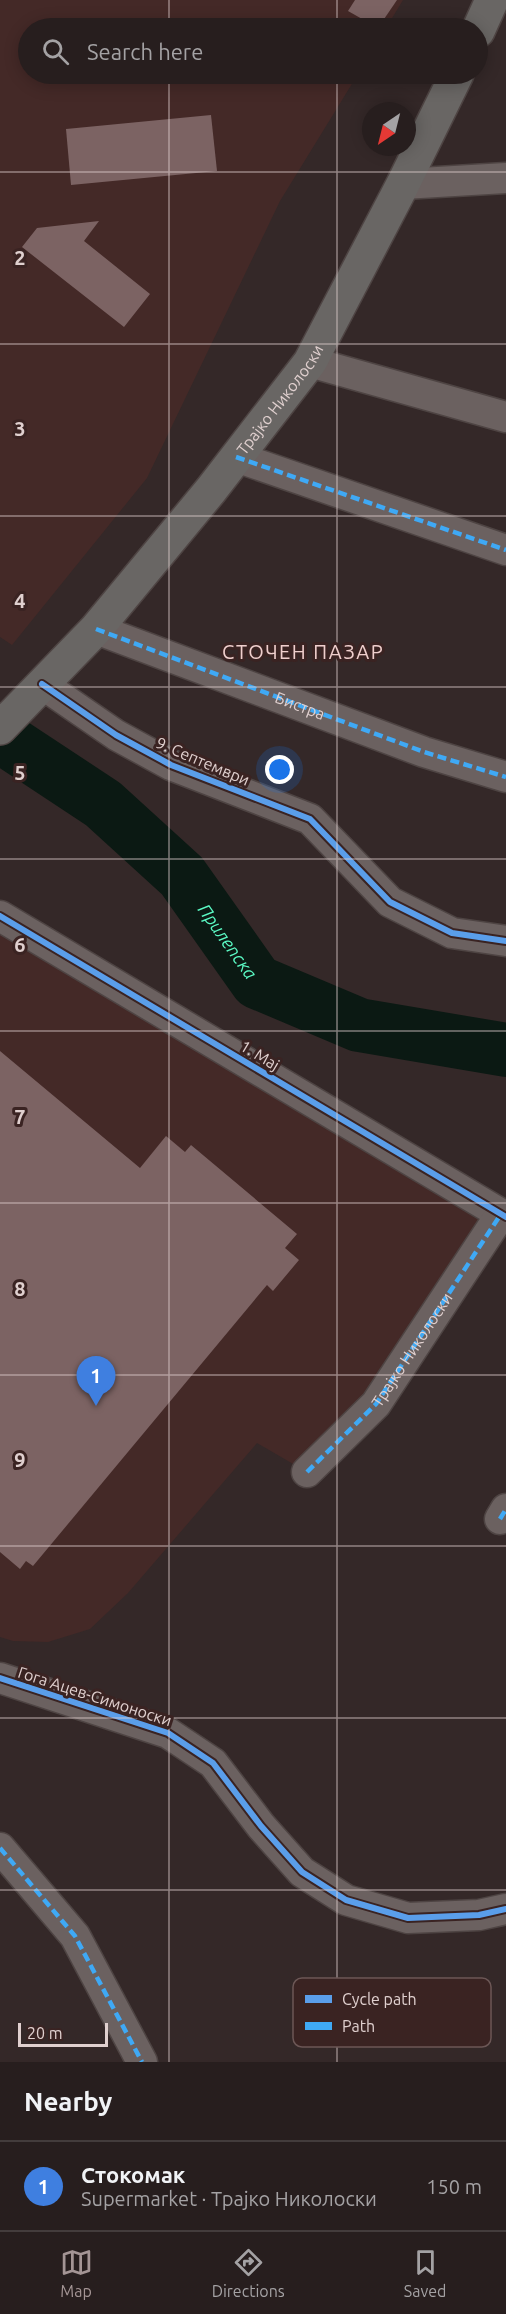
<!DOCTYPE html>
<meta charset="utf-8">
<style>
:root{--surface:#271e1e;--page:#332b2b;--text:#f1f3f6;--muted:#a4a2a4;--line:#433c3c;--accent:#a49595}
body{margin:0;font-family:Ubuntu,sans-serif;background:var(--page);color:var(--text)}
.compass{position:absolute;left:362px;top:102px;width:54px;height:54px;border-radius:50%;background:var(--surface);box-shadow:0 3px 15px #0003;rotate:215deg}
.scale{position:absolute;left:18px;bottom:15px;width:90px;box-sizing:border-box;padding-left:6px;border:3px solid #e0d0cf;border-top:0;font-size:16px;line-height:21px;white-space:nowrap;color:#e0d0cf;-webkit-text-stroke:4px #3a2322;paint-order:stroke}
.you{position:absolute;left:280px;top:770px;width:21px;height:21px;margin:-15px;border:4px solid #fff;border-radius:50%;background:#1a73e8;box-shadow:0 0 0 9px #1a73e833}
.badge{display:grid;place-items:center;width:39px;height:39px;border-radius:50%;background:var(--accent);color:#fff;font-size:20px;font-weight:700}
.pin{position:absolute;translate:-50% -50px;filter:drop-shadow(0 2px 3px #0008)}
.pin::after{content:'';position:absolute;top:32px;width:21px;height:18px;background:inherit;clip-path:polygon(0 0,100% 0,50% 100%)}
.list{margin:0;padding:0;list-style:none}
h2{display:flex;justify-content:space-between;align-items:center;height:78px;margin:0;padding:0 24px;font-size:26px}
h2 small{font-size:20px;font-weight:400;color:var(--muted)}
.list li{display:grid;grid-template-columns:39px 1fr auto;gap:18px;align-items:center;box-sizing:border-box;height:90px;padding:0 24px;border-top:2px solid var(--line)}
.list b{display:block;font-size:22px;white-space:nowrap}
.list p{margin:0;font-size:20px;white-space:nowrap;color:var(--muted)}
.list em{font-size:20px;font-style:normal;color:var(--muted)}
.icon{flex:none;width:33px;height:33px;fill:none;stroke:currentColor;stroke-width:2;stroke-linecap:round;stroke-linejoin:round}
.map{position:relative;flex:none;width:506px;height:2062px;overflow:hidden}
.search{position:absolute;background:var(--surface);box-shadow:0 3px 15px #0003;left:18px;right:18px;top:18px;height:66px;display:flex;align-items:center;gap:15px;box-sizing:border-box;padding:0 21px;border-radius:33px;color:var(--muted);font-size:22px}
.sheet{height:168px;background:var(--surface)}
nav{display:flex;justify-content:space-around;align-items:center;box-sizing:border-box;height:84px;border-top:2px solid var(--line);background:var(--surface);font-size:16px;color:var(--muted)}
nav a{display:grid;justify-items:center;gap:3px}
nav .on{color:var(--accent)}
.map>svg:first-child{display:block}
.built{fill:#442927}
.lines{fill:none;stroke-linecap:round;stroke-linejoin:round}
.river{stroke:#0b1913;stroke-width:54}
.building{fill:#7c6363}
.minor-casing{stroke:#4e4443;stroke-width:33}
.major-casing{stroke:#4e4443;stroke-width:36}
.minor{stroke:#6b6160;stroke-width:30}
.major{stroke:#696664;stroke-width:33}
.quiet{stroke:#3fa9f5;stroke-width:4.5;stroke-dasharray:9 4.5;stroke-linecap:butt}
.cycleway-casing{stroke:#3a2322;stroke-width:10}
.cycleway{stroke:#5a9eea;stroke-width:6}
.grid{fill:none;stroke:#e0d0cf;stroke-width:1.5;stroke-opacity:0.55}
.labels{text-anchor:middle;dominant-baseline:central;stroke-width:6;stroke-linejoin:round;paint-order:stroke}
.street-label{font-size:16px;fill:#e0d0cf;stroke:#3a2322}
.water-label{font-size:18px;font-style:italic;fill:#5bf9c4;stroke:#3a2322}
.quarter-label{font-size:20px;letter-spacing:1.5px;fill:#efcfcd;stroke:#3a2322}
.key{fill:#3a2322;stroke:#6c5756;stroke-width:1.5}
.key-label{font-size:16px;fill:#e0d0cf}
.grid-label{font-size:20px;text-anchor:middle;font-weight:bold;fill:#e0d0cf;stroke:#3a2322;stroke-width:6;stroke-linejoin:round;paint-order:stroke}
</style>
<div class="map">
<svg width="506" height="2062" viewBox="0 0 506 2062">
<rect width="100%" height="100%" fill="#342828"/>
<g class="built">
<path d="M 0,0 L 403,0 L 386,28 L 28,28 L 28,74 L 358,74 L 280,201 L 147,478 L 12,645 L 0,637 Z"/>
<path d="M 0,916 L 501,1214 L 307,1472 L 257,1443 L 128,1593 L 90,1629 L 48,1642 L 13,1641 L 0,1637 Z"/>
</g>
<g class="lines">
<path class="river" id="s1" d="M 0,736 L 103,804 L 182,876 L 257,982 L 359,1025 L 506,1050"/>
</g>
<g class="building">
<path d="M 355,0 L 397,0 L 378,28 L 348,11 Z"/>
<path d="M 211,115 L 217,171 L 71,185 L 66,129 Z"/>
<path d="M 99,221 L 84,241 L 150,294 L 124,327 L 22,247 L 37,228 Z"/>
<path d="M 0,1051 L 140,1168 L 166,1136 L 185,1152 L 191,1145 L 297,1234 L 285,1248 L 299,1260 L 273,1291 L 267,1285 L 33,1566 L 26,1561 L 20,1569 L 0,1552 Z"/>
</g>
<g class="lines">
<g class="minor-casing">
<g id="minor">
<path d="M 403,184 L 506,178"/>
<path d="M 310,362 L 506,417"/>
<path d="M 236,457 L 506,550"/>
<path d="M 96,629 L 424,752 L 506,777"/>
<path d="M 42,684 L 116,735 L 171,765 L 310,819 L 390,902 L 452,933 L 506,941"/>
<path d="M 0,916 L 506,1217"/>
<path id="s2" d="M 307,1472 L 376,1404 L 501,1214"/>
<path d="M 500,1519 L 506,1509"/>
<path d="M 0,1678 L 168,1733 L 213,1763 L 261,1826 L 302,1872 L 346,1900 L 408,1918 L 479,1915 L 506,1909"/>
<path d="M 0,1848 L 75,1936 L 142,2062"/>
</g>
</g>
<g class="major-casing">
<g id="major">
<path d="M 478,31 L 492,0"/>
<path id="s3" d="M 0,728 L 96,629 L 211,490 L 310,362 L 403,184 L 457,74"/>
</g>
</g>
<use href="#minor" class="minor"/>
<use href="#major" class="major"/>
<g class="quiet">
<path d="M 236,457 L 506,550"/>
<path id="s4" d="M 96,629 L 424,752 L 506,777"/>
<path d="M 307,1472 L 376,1404 L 501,1214"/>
<path d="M 500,1519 L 506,1509"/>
<path d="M 0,1848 L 75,1936 L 142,2062"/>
</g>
<g class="cycleway-casing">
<g id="cycleway">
<path d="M 42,684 L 116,735 L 171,765 L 310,819 L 390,902 L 452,933 L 506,941"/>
<path d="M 0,916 L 506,1217"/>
<path d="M 0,1678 L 168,1733 L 213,1763 L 261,1826 L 302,1872 L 346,1900 L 408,1918 L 479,1915 L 506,1909"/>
</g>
</g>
<use href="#cycleway" class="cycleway"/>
</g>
<path class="grid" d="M 169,0 L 169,28M 337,0 L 337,28M 169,74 L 169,2062M 337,74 L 337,2062M 0,172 L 506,172M 0,344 L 506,344M 0,516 L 506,516M 0,687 L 506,687M 0,859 L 506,859M 0,1031 L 506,1031M 0,1203 L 506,1203M 0,1375 L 506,1375M 0,1546 L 506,1546M 0,1718 L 506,1718M 0,1890 L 506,1890"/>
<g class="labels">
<g class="street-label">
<text stroke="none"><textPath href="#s3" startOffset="432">Трајко Николоски</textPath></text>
<text stroke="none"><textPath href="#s4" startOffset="218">Бистра</textPath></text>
<text transform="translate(203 761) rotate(23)">9. Септември</text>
<text transform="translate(260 1055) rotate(31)">1. Мај</text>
<text stroke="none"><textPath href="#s2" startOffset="162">Трајко Николоски</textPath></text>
<text transform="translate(95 1696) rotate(18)">Гога Ацев-Симоноски</text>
</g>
<g class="water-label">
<text stroke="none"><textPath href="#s1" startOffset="310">Прилепска</textPath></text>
</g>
<g class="quarter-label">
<text x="303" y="651">СТОЧЕН ПАЗАР</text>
</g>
</g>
<rect x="293" y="1978" width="198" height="69" rx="9" class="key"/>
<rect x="305" y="1995" width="27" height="8" fill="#5a9eea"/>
<rect x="305" y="2022" width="27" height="8" fill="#3fa9f5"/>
<g class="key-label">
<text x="342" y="2005">Cycle path</text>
<text x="342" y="2032">Path</text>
</g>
<g class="grid-label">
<text x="20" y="265">2</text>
<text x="20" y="436">3</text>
<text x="20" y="608">4</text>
<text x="20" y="780">5</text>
<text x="20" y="952">6</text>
<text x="20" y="1124">7</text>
<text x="20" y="1296">8</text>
<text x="20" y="1467">9</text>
</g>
</svg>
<svg class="compass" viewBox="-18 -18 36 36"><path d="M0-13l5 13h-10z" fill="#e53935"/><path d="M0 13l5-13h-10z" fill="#a4a2a4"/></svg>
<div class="scale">20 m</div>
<div class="you"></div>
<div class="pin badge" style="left:96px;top:1406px;background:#3f7fe0">1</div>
<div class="search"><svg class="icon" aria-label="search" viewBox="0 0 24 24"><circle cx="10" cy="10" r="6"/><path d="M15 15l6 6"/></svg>Search here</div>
</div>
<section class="sheet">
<h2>Nearby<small></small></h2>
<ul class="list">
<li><span class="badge" style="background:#3f7fe0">1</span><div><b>Стокомак</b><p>Supermarket · Трајко Николоски</p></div><em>150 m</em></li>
</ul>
</section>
<nav>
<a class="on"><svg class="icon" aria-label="map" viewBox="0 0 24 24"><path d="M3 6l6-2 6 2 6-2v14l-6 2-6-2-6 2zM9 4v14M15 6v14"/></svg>Map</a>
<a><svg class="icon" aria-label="directions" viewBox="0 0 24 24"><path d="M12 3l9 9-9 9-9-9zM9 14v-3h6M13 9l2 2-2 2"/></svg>Directions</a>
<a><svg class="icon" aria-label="saved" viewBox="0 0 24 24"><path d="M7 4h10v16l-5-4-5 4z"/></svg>Saved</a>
</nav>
